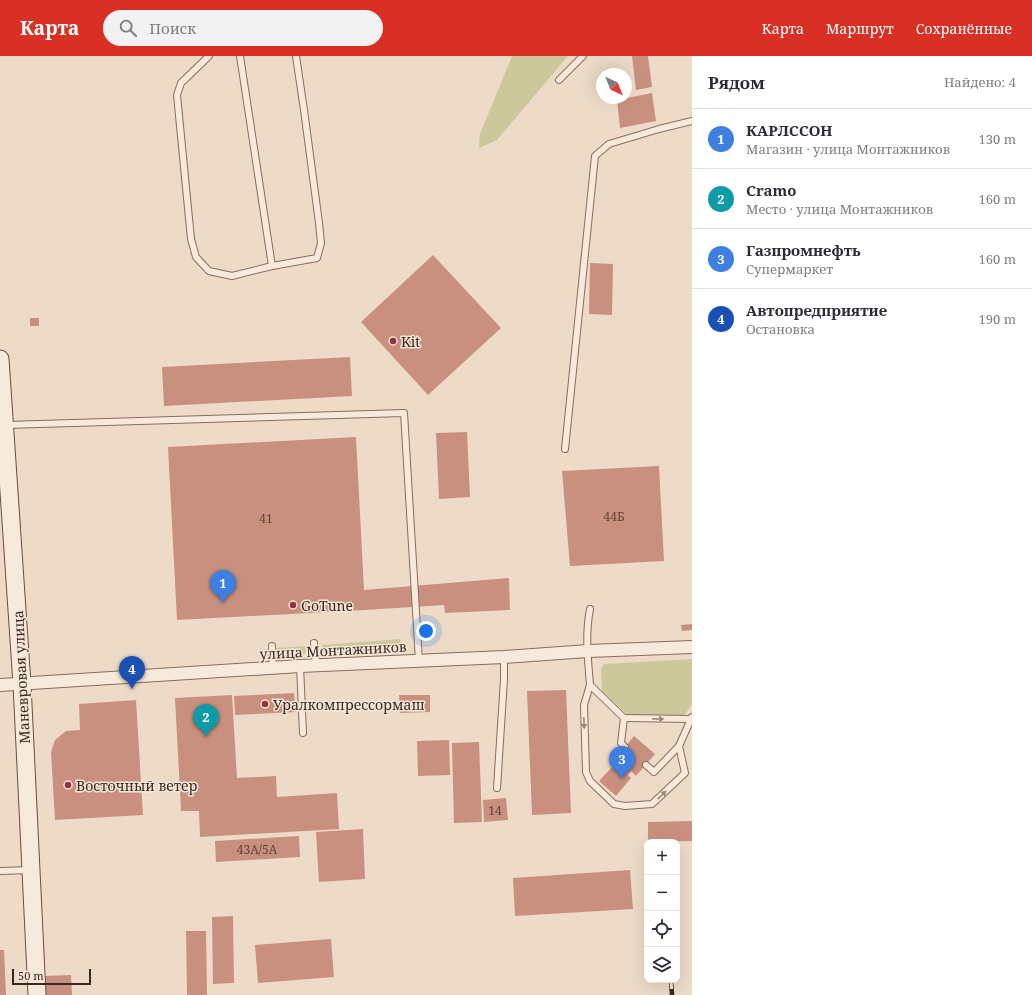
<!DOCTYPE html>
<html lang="ru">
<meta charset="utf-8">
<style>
:root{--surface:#fff;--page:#f2f2f3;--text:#2b2b33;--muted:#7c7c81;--line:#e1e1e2;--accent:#d93025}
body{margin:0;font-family:"Noto Serif",serif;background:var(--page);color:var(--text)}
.controls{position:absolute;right:12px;bottom:12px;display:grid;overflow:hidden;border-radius:8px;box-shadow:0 4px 16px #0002}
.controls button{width:36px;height:36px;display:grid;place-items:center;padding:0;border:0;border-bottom:1px solid var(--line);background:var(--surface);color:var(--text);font:20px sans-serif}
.compass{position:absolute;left:596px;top:12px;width:36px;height:36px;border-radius:50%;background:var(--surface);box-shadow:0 4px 16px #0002;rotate:137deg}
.scale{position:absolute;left:12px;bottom:10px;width:79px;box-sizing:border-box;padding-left:4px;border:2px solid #3a2820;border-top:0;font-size:11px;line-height:14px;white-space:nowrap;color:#3a2820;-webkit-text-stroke:3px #f5e7d7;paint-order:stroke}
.you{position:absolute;left:426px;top:575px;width:14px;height:14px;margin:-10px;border:3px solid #fff;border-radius:50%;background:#1a73e8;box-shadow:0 0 0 6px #1a73e833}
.badge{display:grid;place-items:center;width:26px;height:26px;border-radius:50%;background:var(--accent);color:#fff;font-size:13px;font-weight:700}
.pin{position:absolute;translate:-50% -33px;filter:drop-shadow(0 1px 2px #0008)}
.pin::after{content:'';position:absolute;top:21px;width:14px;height:12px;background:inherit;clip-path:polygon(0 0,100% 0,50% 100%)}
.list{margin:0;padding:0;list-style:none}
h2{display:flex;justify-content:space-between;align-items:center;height:52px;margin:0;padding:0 16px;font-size:17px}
h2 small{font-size:13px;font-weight:400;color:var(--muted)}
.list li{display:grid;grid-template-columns:26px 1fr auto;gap:12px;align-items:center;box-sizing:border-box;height:60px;padding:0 16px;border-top:1px solid var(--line)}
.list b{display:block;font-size:15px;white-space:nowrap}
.list p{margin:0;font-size:13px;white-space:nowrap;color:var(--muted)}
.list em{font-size:13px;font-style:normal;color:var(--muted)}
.icon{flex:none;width:22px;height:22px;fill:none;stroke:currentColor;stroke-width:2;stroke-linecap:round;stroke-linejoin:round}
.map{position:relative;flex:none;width:692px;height:939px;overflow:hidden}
header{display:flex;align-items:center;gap:24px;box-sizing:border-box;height:56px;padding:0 20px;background:var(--accent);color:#fff}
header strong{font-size:19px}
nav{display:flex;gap:22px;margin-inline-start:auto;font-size:14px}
.search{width:280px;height:36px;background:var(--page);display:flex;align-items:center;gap:10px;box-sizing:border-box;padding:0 14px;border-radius:22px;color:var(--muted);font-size:15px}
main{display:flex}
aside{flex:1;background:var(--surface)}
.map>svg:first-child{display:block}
.green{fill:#ccc89c}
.building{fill:#ca907f}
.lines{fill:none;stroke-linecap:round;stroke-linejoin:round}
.service-casing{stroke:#896c5d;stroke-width:8}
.minor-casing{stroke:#896c5d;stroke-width:14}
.secondary-casing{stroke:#6b4e40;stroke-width:19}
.service{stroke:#f8eadb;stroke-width:6}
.minor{stroke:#f8eadb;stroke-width:12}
.secondary{stroke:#f8eadb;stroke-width:17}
.rail-casing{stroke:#3a2820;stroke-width:4.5}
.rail{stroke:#f5e7d7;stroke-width:3;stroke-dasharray:9;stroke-linecap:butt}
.oneway{fill:#99897e}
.poi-dot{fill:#962f43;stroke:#f5e7d7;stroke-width:1.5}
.labels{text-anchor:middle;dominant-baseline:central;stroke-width:3;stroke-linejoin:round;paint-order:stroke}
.number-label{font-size:12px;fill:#5e4238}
.poi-label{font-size:14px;fill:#3a2820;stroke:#f5e7d7;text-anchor:start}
.street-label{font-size:14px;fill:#3a2820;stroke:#f5e7d7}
</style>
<header>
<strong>Карта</strong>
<div class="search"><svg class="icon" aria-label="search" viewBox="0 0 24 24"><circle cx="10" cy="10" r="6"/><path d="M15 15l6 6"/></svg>Поиск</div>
<nav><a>Карта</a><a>Маршрут</a><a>Сохранённые</a></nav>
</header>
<main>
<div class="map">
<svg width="692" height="939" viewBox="0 0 692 939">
<rect width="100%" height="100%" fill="#eddbc8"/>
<g class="green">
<path d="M 512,0 L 568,0 L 497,84 L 479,92 L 480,78 Z"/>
<path d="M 401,583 C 400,588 398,590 393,593 L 329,598 C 324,597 322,594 322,589 Z"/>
<path d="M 306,590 C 306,592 306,595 305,597 C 302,602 286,604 282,601 C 280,601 278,597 277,596 L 276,592 Z"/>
<path d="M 692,603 L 692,648 L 685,658 L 679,660 L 630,661 L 602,635 L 601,613 L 604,608 Z"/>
</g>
<g class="building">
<path d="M 632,0 L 648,0 L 652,31 L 636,34 Z"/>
<path d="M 652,37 L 656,65 L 620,72 L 617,44 Z"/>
<path d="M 433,199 L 501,272 L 428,339 L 361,266 Z"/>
<path d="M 590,207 L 613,208 L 612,259 L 589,258 Z"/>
<rect x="30" y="262" width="9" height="8"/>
<path d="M 350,301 L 352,340 L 164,350 L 162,311 Z"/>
<path d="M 467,376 L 470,441 L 439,443 L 436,377 Z"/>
<path d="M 356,381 L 364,534 L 509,522 L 510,554 L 445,557 L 444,549 L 365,554 L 177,564 L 168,391 Z"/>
<path d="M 659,410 L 664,505 L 570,510 L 562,415 Z"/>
<path d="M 692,568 L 692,574 L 682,575 L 681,569 Z"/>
<path d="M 566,634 L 571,757 L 532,759 L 527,635 Z"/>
<path d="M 294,637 L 296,656 L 235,659 L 234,640 Z"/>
<path d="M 232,639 L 237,722 L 276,720 L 277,741 L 337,737 L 339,773 L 200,781 L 199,755 L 181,755 L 175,642 Z"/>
<path d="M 399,639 L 430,639 L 430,656 L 400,657 Z"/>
<path d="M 136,644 L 143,759 L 55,764 L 51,696 L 55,684 L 66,675 L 80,674 L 79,648 Z"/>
<path d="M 634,680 L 655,698 L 636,720 L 631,715 L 628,719 L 631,722 L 616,740 L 599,725 L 615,708 L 617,710 L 620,706 L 616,702 Z"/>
<path d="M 449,684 L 450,719 L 418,720 L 417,685 Z"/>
<path d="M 479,686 L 482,766 L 454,767 L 452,687 Z"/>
<path d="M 506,742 L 508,764 L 484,766 L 483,744 Z"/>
<path d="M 692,765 L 692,785 L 648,786 L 648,766 Z"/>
<path d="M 363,773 L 365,823 L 319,826 L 316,776 Z"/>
<path d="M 299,780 L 300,801 L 216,806 L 215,785 Z"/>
<path d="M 630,814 L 633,853 L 515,860 L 513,822 Z"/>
<path d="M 233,860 L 234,927 L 213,928 L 212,861 Z"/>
<path d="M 186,875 L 206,875 L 207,939 L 187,939 Z"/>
<path d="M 331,883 L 334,921 L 258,927 L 255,889 Z"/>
<path d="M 0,894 L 4,894 L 6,939 L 0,939 Z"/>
<path d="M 71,919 L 72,939 L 45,939 L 44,920 Z"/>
</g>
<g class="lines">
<g class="service-casing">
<g id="service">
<path d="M 209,0 L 181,27 L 177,39 L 191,183 L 196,201 L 209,215 L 232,220 L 272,210 L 317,202 L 321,187 L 319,167 L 304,54 L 296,0"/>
<path d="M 240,0 L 272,210"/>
<path d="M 559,24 L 583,0"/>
<path d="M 6,369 L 404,357 L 419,605"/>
<path d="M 565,393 L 595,100 L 609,88 L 659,73 L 692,65"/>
<path d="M 590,553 C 585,578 588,604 590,629 L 624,662 L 621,687 L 625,691"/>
<path d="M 314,587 L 316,609"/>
<path d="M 272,590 L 273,612"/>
<path d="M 300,610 L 303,677"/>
<path d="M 590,629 L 584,649 L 586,716 L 590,725 L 614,748 L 625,750 L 652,748 L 685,717 L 679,690"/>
<path d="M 624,662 L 691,663"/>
<path d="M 646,709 L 654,716 L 679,690 L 692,661"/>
<path d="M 497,732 L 504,623 L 504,601"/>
<path d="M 0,815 L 30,814"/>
</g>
</g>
<g class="minor-casing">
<path id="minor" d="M 0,629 L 300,610 L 504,601 L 588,595 L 692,591"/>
</g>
<g class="secondary-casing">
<path id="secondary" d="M 0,303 L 22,628 L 37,939"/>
</g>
<use href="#service" class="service"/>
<use href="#minor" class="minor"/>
<use href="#secondary" class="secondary"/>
<g class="rail-casing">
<path id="rail" d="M 671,924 L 672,939"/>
</g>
<use href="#rail" class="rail"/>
</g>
<defs><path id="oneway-solid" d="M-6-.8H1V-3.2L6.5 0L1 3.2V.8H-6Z"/></defs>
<g class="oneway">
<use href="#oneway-solid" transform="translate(658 663) rotate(1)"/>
<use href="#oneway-solid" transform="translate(584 667) rotate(88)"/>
<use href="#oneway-solid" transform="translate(662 739) rotate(-43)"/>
</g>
<g class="poi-dot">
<circle cx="393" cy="285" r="4"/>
<circle cx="293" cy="549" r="4"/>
<circle cx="265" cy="648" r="4"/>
<circle cx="68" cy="729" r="4"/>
</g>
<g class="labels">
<g class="number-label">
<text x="614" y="460">44Б</text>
<text x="266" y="462">41</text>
<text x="495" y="754">14</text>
<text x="257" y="793">43А/5А</text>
</g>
<g class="poi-label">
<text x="401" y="285">Kit</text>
<text x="301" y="549">GoTune</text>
<text x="273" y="648">Уралкомпрессормаш</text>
<text x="76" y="729">Восточный ветер</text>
</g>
<g class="street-label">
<text transform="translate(333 594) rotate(-3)">улица Монтажников</text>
<text transform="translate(21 621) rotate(-93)">Маневровая улица</text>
</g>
</g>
</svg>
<div class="controls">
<button>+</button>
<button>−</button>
<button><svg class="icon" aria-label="locate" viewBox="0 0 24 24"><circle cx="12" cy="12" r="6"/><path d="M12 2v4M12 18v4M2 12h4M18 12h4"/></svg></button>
<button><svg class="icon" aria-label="layers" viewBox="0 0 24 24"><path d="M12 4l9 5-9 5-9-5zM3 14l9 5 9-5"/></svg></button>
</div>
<svg class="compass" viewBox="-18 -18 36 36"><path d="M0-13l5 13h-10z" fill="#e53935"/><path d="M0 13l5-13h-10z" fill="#7c7c81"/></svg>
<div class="scale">50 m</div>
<div class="you"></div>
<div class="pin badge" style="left:223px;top:547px;background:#3f7fe0">1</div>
<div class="pin badge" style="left:206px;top:681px;background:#0f9aa8">2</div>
<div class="pin badge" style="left:622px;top:723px;background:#3f7fe0">3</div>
<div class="pin badge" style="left:132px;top:633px;background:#1a4fb4">4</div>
</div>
<aside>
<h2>Рядом<small>Найдено: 4</small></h2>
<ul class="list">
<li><span class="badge" style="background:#3f7fe0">1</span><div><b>КАРЛССОН</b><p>Магазин · улица Монтажников</p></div><em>130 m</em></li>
<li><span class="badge" style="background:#0f9aa8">2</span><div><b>Cramo</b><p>Место · улица Монтажников</p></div><em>160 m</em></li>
<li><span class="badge" style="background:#3f7fe0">3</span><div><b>Газпромнефть</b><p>Супермаркет</p></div><em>160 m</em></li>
<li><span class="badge" style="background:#1a4fb4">4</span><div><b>Автопредприятие</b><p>Остановка</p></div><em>190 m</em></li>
</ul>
</aside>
</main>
